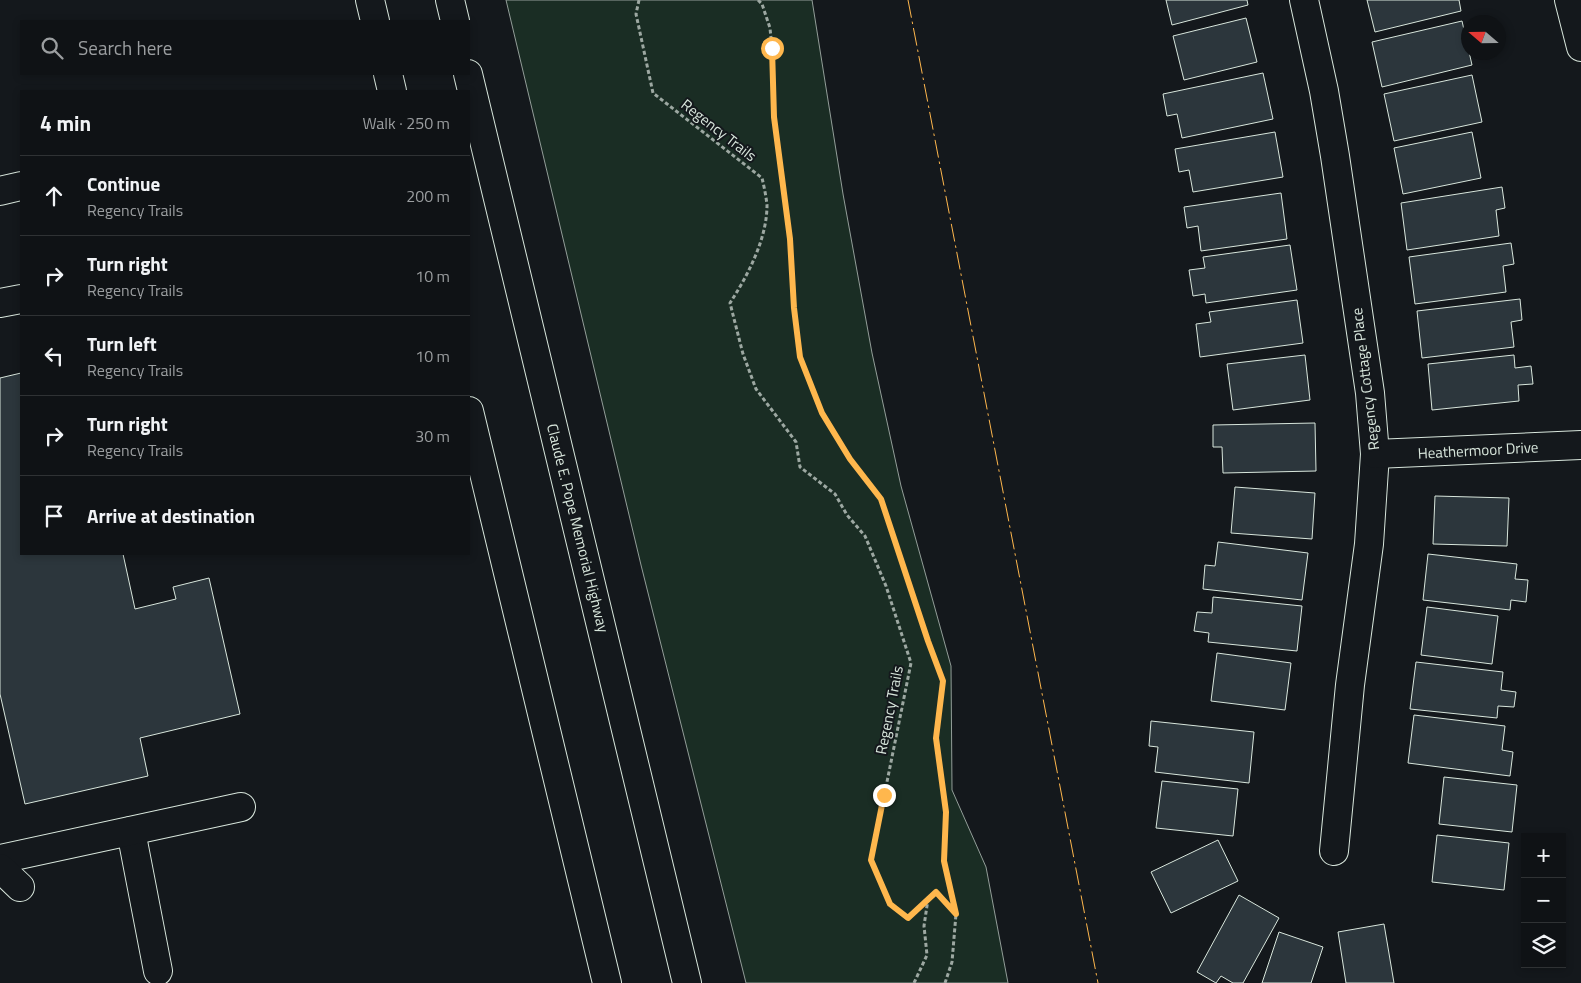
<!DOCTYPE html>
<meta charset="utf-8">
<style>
:root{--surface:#0f1215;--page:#1d2022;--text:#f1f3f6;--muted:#9b9ea0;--line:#2f3234}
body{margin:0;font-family:"Titillium Web",sans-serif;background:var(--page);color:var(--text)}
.controls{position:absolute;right:15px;bottom:15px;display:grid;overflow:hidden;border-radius:0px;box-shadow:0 2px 8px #0003}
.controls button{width:45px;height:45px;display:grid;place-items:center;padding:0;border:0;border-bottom:1px solid var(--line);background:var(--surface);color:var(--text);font:25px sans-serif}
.compass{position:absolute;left:1461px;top:15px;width:45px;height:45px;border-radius:50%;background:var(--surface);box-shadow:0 2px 8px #0003;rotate:290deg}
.stop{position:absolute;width:15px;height:15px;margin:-11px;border:4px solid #ffb74d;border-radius:50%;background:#fff}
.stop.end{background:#ffb74d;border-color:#fff;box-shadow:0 1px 5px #0008}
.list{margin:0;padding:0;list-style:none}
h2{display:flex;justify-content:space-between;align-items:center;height:65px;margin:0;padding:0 20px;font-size:21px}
h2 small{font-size:16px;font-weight:400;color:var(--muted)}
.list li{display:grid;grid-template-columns:32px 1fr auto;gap:15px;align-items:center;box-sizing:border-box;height:80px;padding:0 20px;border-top:1px solid var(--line)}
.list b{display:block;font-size:19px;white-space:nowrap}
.list p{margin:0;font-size:16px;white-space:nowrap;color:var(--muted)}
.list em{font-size:16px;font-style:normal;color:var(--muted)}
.icon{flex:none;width:28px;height:28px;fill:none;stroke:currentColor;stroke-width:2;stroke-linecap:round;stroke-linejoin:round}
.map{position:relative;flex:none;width:1581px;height:983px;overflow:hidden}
.search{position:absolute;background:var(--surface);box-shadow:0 2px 8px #0003;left:20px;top:20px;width:450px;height:55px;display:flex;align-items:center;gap:12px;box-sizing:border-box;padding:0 18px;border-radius:0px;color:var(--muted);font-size:19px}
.panel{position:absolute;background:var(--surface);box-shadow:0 2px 8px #0003;left:20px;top:90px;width:450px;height:465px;border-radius:0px}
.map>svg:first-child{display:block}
.green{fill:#1a2d24;stroke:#939e99}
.building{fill:#2c363c;stroke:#d8e6dc}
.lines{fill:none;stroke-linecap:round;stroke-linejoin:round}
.minor-casing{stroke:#d8e6dc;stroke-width:30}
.highway-casing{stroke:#d8e6dc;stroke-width:30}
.path{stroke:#9da8a2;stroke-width:3;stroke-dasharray:4 2.5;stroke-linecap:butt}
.minor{stroke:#14181c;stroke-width:28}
.highway{stroke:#14181c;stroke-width:28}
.power{stroke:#ffb74d;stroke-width:1;stroke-dasharray:18 4 2.5 4;stroke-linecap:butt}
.route{stroke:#ffb74d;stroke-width:6}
.labels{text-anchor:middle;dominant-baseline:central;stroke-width:4;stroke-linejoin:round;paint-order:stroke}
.street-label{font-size:15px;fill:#d8e6dc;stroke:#14181c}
</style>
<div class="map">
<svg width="1581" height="983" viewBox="0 0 1581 983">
<rect width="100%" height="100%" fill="#14181c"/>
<path class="green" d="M 506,0 L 812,0 L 843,194 L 872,353 L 901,486 L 951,666 L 952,790 L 986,867 L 1008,983 L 746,983 L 641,565 Z"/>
<g class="building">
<path d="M 1166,0 L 1247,0 L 1248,5 L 1172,25 Z"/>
<path d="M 1367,0 L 1459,0 L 1461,11 L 1375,32 Z"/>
<path d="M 1246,18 L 1257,62 L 1184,80 L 1173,36 Z"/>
<path d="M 1462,21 L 1472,65 L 1382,87 L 1372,42 Z"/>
<path d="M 1263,73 L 1273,119 L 1182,138 L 1177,114 L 1167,116 L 1163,94 Z"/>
<path d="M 1472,75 L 1482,122 L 1394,141 L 1384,94 Z"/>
<path d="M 1275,132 L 1283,177 L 1193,192 L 1189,170 L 1179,172 L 1175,149 Z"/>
<path d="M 1472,132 L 1481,178 L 1403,194 L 1394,148 Z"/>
<path d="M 1502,187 L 1505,208 L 1496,210 L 1499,236 L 1407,250 L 1401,203 Z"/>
<path d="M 1281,193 L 1287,239 L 1201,251 L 1198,226 L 1187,228 L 1184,207 Z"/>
<path d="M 1511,243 L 1514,264 L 1503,266 L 1506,292 L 1415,304 L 1409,257 Z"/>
<path d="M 1290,245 L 1297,290 L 1206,303 L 1205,294 L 1193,296 L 1189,270 L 1205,268 L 1203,257 Z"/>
<path d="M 1520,299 L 1522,320 L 1511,322 L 1514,347 L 1422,358 L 1417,311 Z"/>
<path d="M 1297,300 L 1303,343 L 1200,357 L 1196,324 L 1211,322 L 1209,312 Z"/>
<path d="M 1305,355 L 1310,400 L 1233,410 L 1227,364 Z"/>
<path d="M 1514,355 L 1515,368 L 1531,366 L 1533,384 L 1518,385 L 1519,401 L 1432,410 L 1428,364 Z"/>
<path d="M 21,373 L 21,554 L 123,554 L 135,609 L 176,599 L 173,587 L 209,578 L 240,714 L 140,738 L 148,776 L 25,804 L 0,694 L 0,378 Z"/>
<path d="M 1315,423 L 1316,471 L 1223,473 L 1222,447 L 1213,447 L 1213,425 Z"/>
<path d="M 1235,487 L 1315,493 L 1312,539 L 1231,533 Z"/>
<path d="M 1435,496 L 1509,498 L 1507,546 L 1433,544 Z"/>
<path d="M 1218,542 L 1308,553 L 1302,600 L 1203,589 L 1205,565 L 1215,566 Z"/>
<path d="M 1428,554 L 1517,564 L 1515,579 L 1528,580 L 1526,602 L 1511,600 L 1510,610 L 1423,600 Z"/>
<path d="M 1213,597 L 1302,606 L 1297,651 L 1208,642 L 1209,633 L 1194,631 L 1197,612 L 1212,613 Z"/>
<path d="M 1427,607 L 1498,616 L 1492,664 L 1421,655 Z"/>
<path d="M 1217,653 L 1291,663 L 1285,710 L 1211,701 Z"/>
<path d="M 1416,662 L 1503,672 L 1501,690 L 1516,692 L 1514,707 L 1498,706 L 1497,718 L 1410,709 Z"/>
<path d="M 1414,715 L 1505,726 L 1502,750 L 1513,752 L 1510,776 L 1408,763 Z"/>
<path d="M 1151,721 L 1254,732 L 1249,783 L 1155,772 L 1158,747 L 1149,746 Z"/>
<path d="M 1444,777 L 1517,785 L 1512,832 L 1439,824 Z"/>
<path d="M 1162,781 L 1238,789 L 1233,836 L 1156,828 Z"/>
<path d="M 1437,835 L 1509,843 L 1504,890 L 1432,882 Z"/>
<path d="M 1218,840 L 1238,881 L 1171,913 L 1151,872 Z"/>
<path d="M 1239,895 L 1279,918 L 1243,983 L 1233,983 L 1221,976 L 1216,983 L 1197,972 Z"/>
<path d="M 1384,924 L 1394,983 L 1346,983 L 1338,932 Z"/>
<path d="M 1279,932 L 1323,947 L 1311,983 L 1262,983 Z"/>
</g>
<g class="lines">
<g class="minor-casing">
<g id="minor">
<path d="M 1304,0 L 1324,91 L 1335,156 L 1370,393 L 1375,454 L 1369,544 L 1350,685 L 1334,851"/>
<path d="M 1569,0 L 1581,47"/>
<path d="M 0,191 L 21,186"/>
<path d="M 0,303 L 21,299"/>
<path d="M 1375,454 L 1581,445"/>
<path d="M 131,831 L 158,971"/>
<path d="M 0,859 L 241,807"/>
<path d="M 0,868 L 20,887"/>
</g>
</g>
<g class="highway-casing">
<g id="highway">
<path d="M 370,0 L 375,21"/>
<path d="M 450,0 L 455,21"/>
<path d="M 388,74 L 392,91"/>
<path d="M 468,74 L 687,983"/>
<path d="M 469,411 L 607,983"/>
</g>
</g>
<g class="path">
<path d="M 639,0 L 636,14 L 653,93 L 762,178 C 764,186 766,196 767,205 C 767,239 748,275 730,303 L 743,354 L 756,389 L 796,442 L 800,467 L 835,494 L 847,515 L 865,536 L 886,586 L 911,663 L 871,861 L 890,904 L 908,917 L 936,892 L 956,914"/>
<path d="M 758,0 L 762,4 L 770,28 L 772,48 L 774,117 L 790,239 L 794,308 L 800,357 L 822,413 L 850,459 L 881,499 L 928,641 L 943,681 L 936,738 L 946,811 L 944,861 L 956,914 L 952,962 L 945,983"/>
<path d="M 914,983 L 927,955 L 924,926 L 928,899"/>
</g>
<use href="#minor" class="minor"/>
<use href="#highway" class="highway"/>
<path class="power" d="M 908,0 L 1098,983"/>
</g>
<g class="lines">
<path class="route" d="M 772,48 L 774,117 L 790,239 L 794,308 L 800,357 L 822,413 L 850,459 L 881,499 L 928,641 L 943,681 L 936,738 L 946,812 L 944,861 L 956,914 L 936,892 L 908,918 L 890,904 L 871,860 L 884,795"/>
</g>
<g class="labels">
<g class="street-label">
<text transform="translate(719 130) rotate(38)">Regency Trails</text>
<text transform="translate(1365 379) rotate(-97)">Regency Cottage Place</text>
<text transform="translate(1478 450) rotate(-3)">Heathermoor Drive</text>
<text transform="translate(578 528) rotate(76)">Claude E. Pope Memorial Highway</text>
<text transform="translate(889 710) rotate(-79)">Regency Trails</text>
</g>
</g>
</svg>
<div class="controls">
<button>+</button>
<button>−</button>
<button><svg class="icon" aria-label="layers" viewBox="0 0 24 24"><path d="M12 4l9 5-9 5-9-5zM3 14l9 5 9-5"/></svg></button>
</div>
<svg class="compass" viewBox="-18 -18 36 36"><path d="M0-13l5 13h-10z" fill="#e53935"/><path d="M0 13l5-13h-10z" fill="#9b9ea0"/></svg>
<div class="stop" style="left:772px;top:48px"></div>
<div class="stop end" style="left:884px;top:795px"></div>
<div class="search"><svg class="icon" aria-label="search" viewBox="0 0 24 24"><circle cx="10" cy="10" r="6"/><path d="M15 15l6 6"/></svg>Search here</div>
<section class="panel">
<h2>4 min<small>Walk · 250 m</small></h2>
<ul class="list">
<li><svg class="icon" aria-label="ahead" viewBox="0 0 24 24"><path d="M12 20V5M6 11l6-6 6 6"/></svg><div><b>Continue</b><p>Regency Trails</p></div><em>200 m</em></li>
<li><svg class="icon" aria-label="right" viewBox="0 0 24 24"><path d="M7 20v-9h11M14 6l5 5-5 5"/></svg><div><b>Turn right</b><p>Regency Trails</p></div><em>10 m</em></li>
<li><svg class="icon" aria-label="left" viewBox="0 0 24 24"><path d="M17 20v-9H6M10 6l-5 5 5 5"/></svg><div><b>Turn left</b><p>Regency Trails</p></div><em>10 m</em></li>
<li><svg class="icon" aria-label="right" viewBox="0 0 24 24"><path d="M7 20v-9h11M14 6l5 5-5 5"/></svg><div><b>Turn right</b><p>Regency Trails</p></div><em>30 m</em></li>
<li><svg class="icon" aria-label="arrive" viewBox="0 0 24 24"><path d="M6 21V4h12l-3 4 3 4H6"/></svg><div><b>Arrive at destination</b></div></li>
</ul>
</section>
</div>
